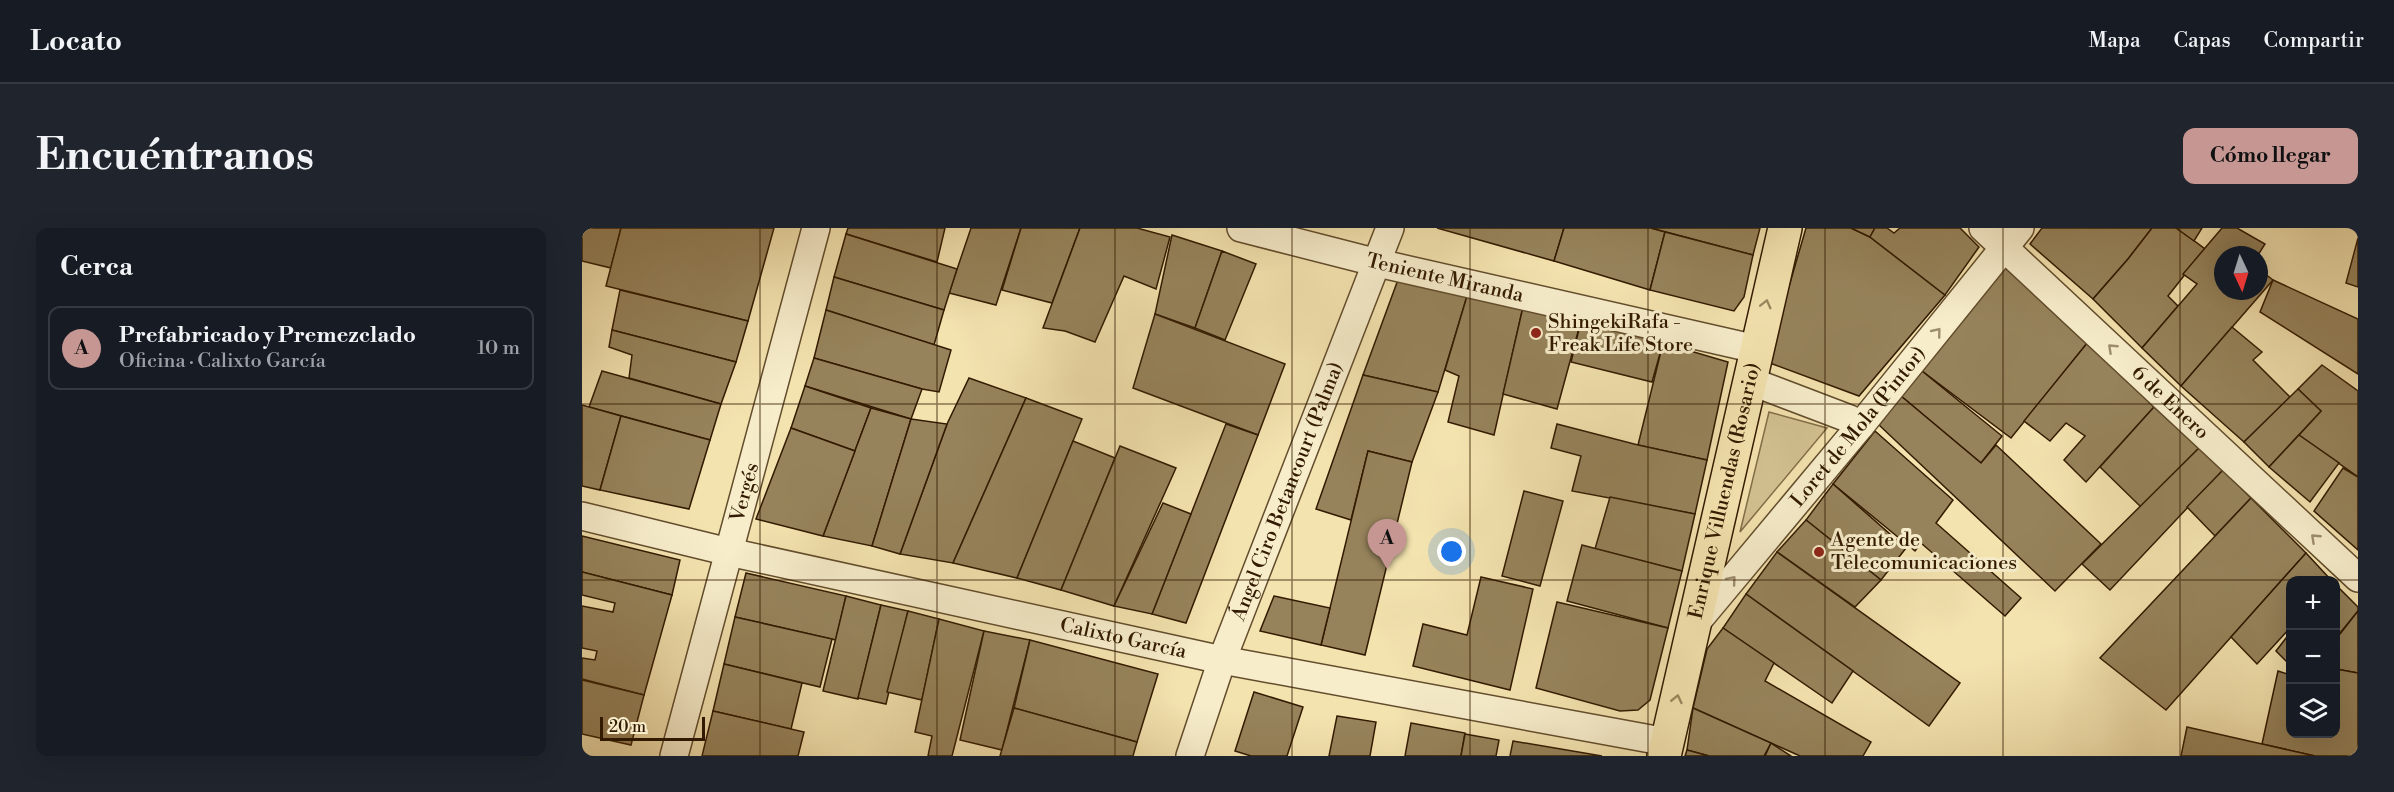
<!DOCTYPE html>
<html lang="es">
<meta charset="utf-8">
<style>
:root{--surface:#171b24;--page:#20242c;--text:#f1f3f6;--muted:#9ea1a6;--line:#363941;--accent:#c59692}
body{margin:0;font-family:"Libre Bodoni",serif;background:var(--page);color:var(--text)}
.controls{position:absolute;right:18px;bottom:18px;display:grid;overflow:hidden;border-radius:12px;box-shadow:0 6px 24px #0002}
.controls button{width:54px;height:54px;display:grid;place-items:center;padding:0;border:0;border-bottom:2px solid var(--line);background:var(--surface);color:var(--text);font:30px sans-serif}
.compass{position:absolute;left:1632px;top:18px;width:54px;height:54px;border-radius:50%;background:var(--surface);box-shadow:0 6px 24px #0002;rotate:176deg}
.scale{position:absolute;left:18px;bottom:15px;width:105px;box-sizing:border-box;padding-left:6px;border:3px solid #321a00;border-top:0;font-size:16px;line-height:21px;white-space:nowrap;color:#321a00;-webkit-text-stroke:4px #f7edcb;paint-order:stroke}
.you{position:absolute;left:870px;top:324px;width:21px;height:21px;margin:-15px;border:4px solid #fff;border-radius:50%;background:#1a73e8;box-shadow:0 0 0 9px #1a73e833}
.badge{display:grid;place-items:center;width:39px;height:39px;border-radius:50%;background:var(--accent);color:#111;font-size:20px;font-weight:700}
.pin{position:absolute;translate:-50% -50px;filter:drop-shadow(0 2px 3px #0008)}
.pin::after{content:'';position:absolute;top:32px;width:21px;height:18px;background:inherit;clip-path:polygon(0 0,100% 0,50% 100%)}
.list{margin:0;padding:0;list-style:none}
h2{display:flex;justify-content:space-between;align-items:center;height:78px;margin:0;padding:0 24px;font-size:26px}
h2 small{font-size:20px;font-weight:400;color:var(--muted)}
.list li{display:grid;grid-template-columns:39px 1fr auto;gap:18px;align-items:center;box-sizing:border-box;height:84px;margin:0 12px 12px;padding:0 12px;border:2px solid var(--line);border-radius:12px}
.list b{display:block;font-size:22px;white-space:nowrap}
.list p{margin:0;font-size:20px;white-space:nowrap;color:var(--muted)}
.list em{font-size:20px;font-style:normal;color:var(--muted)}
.icon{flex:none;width:33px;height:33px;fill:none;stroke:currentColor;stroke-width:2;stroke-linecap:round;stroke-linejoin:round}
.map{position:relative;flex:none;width:1776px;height:528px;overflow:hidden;border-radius:12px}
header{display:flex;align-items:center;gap:36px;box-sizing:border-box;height:84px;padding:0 30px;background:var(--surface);border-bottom:2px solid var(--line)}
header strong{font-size:28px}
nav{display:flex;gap:33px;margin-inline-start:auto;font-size:21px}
.intro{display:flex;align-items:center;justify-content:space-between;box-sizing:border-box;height:144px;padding:0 36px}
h1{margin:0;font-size:42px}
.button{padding:15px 27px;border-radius:12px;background:var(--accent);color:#111;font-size:21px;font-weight:700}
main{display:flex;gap:36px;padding:0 36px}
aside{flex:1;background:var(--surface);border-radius:12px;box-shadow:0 6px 24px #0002}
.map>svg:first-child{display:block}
.green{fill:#d2c191;stroke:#826e48;stroke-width:1.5}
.building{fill:#96835b;stroke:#321a00;stroke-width:1.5}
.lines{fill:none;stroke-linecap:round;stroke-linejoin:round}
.minor-casing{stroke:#624c2c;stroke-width:30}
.primary-casing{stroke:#321a00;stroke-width:36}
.minor{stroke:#f7edcb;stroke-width:27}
.primary{stroke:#f3e3af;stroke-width:33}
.oneway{stroke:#9c8960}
.oneway2{stroke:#9e8e70}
.grid{fill:none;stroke:#321a00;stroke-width:1.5;stroke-opacity:0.55}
.poi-dot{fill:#8f2418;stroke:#f7edcb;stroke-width:2}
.labels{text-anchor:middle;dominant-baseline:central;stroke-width:6;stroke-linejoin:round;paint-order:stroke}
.street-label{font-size:20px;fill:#321a00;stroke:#f7edcb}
.poi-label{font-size:20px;fill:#321a00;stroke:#f7edcb;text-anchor:start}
</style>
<header>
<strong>Locato</strong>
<nav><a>Mapa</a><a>Capas</a><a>Compartir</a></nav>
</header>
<div class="intro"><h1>Encuéntranos</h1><a class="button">Cómo llegar</a></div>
<main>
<aside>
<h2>Cerca<small></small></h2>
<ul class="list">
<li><span class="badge">A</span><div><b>Prefabricado y Premezclado</b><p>Oficina · Calixto García</p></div><em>10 m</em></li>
</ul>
</aside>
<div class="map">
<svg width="1776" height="528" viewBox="0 0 1776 528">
<rect width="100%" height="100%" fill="#f3e3af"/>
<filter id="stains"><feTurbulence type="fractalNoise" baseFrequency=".00333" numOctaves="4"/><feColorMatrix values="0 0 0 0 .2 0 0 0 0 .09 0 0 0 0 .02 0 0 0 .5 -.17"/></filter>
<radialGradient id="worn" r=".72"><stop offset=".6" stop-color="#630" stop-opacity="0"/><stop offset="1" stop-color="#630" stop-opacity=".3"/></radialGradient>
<path class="green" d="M 1187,184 L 1245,200 L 1158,304 Z"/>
<g class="building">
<path d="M 0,0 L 39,0 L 29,40 L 0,33 Z"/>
<path d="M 39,0 L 192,0 L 166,93 L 24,58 Z"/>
<path d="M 266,0 L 363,0 L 355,34 L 264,6 Z"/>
<path d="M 389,0 L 439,0 L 414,77 L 367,65 Z"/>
<path d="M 439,0 L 498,0 L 470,75 L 420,62 Z"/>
<path d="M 498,0 L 555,0 L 588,9 L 574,61 L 542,48 L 513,114 L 483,103 L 461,100 Z"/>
<path d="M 855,0 L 982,0 L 972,33 Z"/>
<path d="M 982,0 L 1069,0 L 1083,4 L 1068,62 L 972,33 Z"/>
<path d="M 1069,0 L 1178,0 L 1171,27 Z"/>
<path d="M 1224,0 L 1269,0 L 1288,9 L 1363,67 L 1277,168 L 1185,134 Z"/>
<path d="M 1269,0 L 1293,0 L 1288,9 Z"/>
<path d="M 1293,0 L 1305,0 L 1312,5 L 1318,0 L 1378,0 L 1397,19 L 1363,67 L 1288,9 Z"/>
<path d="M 1460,0 L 1570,0 L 1546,31 L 1511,71 L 1448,16 Z"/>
<path d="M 1570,0 L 1595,0 L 1623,21 L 1586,68 L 1596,78 L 1560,120 L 1511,71 L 1546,31 Z"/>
<path d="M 1594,0 L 1620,0 L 1612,13 Z"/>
<path d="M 1640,0 L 1655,0 L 1683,16 L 1676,27 L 1641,27 L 1641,63 L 1677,63 L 1677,41 L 1691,52 L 1599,158 L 1560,120 L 1615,56 L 1601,46 Z"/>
<path d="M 1083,4 L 1171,27 L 1162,69 L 1152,83 L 1068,62 Z"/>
<path d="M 264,6 L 375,41 L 362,82 L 252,49 Z"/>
<path d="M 590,7 L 640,23 L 613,100 L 573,86 Z"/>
<path d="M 1776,10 L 1776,59 L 1764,55 Z"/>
<path d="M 640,23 L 674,36 L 643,112 L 613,100 Z"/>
<path d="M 1422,36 L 1506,114 L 1429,210 L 1340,143 Z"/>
<path d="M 252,49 L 362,82 L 352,117 L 244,82 Z"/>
<path d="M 817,49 L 885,68 L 856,164 L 781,147 Z"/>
<path d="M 1691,52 L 1776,91 L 1776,146 L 1678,84 Z"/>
<path d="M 38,62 L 166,93 L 154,134 L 30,102 Z"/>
<path d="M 885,68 L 941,79 L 912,207 L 866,194 L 877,148 L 863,142 Z"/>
<path d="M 941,79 L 999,93 L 975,181 L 921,166 Z"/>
<path d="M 244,82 L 369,122 L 357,164 L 340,161 L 232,130 Z"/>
<path d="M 573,86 L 703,136 L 676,207 L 551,160 Z"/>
<path d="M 999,93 L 1081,115 L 1070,154 L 989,134 Z"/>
<path d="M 1650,99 L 1680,124 L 1671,132 L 1708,169 L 1662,214 L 1599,158 Z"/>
<path d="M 30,102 L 154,134 L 139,176 L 47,150 L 50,127 L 27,119 Z"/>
<path d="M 1506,114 L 1572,179 L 1504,254 L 1482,232 L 1503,208 L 1484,195 L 1468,213 L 1442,193 Z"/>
<path d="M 1081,115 L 1146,134 L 1125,232 L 1056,217 Z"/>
<path d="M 232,130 L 340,161 L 329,191 L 223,158 Z"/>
<path d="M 1740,137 L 1776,163 L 1776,249 L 1717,207 L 1739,183 L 1716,161 Z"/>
<path d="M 20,143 L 139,176 L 128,212 L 7,179 Z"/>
<path d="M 1340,143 L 1420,208 L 1399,235 L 1319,168 Z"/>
<path d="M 781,147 L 856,164 L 830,234 L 786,223 L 769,292 L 734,281 Z"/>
<path d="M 387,150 L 444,170 L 371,335 L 318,326 L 365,196 Z"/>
<path d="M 223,158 L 289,180 L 273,223 L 209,200 Z"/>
<path d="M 1716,161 L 1739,183 L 1687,239 L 1662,214 Z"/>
<path d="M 1319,168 L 1399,235 L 1414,217 L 1519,316 L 1473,363 L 1297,197 Z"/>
<path d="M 444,170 L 500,191 L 435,350 L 371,335 Z"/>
<path d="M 0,177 L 39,188 L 18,262 L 0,258 Z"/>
<path d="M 1572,179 L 1617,220 L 1559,279 L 1518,239 Z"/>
<path d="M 289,180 L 329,191 L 290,318 L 241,308 Z"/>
<path d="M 39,188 L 128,212 L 107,281 L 18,262 Z"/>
<path d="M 329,191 L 365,196 L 318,326 L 290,318 Z"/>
<path d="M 644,196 L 676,207 L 604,395 L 570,386 Z"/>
<path d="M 975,196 L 1056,217 L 1125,232 L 1113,286 L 990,263 L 999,228 L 969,220 Z"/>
<path d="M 209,200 L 273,223 L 241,308 L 174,291 Z"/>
<path d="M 1293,203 L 1371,272 L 1354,295 L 1439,370 L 1423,388 L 1339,315 L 1333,323 L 1251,256 Z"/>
<path d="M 1717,207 L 1757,235 L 1728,274 L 1687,239 Z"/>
<path d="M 491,213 L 533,230 L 479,362 L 435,350 Z"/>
<path d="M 538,218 L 594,240 L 532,378 L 479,362 Z"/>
<path d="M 1617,220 L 1641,242 L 1528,362 L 1500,336 Z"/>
<path d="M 786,223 L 830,234 L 783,427 L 739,417 Z"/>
<path d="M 1761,240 L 1776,249 L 1776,322 L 1732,283 Z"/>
<path d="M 1641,242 L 1669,270 L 1633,308 L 1605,279 Z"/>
<path d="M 1251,256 L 1324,320 L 1299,352 L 1224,292 Z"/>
<path d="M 942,263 L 981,273 L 958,358 L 920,348 Z"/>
<path d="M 1028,269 L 1113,286 L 1100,343 L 1013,321 Z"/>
<path d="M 1669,270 L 1724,325 L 1584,482 L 1518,430 Z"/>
<path d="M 581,275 L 609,286 L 570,386 L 532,378 Z"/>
<path d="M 1224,292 L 1299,352 L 1273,379 L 1195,324 Z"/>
<path d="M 0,308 L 98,332 L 90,367 L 0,344 Z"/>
<path d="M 1000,317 L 1100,343 L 1086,400 L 985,373 Z"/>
<path d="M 1195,324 L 1378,455 L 1347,498 L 1164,366 Z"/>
<path d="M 1724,325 L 1749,352 L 1708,352 L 1708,400 L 1675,436 L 1649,409 Z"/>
<path d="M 0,344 L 90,367 L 62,467 L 0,451 L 0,430 L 13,432 L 15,423 L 0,420 L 0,378 L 31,384 L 33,375 L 0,367 Z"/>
<path d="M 164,345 L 264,368 L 254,412 L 153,389 Z"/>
<path d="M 899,349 L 951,361 L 928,462 L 831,438 L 841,396 L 885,407 Z"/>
<path d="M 1754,357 L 1776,379 L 1776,383 L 1754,410 Z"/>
<path d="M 1164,366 L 1271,443 L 1250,475 L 1141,400 Z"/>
<path d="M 264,368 L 299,377 L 276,471 L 241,463 Z"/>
<path d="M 692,368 L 748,380 L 739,417 L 678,403 Z"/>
<path d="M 975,374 L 1086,400 L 1068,472 L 1056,482 L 1038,483 L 954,460 Z"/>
<path d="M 299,377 L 326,383 L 304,476 L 276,470 Z"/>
<path d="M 326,383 L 357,391 L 340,472 L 305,464 Z"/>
<path d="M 1776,383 L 1776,445 L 1754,441 L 1754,411 Z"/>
<path d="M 153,389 L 250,411 L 238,459 L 142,436 Z"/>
<path d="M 357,391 L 402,403 L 370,528 L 346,528 L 350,508 L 333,504 Z"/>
<path d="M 1141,400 L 1192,435 L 1183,453 L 1289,514 L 1281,528 L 1218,528 L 1111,480 L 1125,421 Z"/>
<path d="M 402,403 L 448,412 L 420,522 L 378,512 Z"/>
<path d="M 1708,405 L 1708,437 L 1694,423 Z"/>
<path d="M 448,412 L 576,446 L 555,514 L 432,480 Z"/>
<path d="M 142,436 L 220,455 L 209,501 L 131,483 Z"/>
<path d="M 1754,441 L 1776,445 L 1776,528 L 1733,528 L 1680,516 L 1696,443 L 1708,447 L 1708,506 L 1754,506 Z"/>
<path d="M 0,452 L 62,467 L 49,517 L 0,506 Z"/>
<path d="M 672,464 L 721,479 L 705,528 L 669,528 L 653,523 Z"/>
<path d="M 432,480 L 555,514 L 551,528 L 418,528 Z"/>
<path d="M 1111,480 L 1189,515 L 1182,528 L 1127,528 L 1105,522 Z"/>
<path d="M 131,483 L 222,504 L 216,528 L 120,528 Z"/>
<path d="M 755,488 L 794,494 L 788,528 L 747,528 Z"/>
<path d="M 829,495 L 883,505 L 879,528 L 823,528 Z"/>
<path d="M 1605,499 L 1680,516 L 1733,528 L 1599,528 Z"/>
<path d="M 883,506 L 917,512 L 914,528 L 879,528 Z"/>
<path d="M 931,513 L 1020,528 L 928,528 Z"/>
<path d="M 1189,515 L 1209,528 L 1183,528 Z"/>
<path d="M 1105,522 L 1127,528 L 1103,528 Z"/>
</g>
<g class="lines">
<g class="minor-casing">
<g id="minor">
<path id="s1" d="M 659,0 L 796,35 L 1174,121"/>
<path id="s2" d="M 1401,0 L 1776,350"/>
<path d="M 1168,153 L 1268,191 L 1279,197"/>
<path id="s3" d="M 0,288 L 147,324 L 640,432 L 1085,514"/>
<path id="s4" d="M 1113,396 L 1279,197 L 1438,0"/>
<path id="s5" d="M 92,528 L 234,0"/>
<path id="s6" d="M 608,528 L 640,432 L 808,0"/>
</g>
</g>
<g class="primary-casing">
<g id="primary">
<path id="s7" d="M 1082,528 L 1203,0"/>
</g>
</g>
<use href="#minor" class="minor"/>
<use href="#primary" class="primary"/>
</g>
<defs><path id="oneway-chevron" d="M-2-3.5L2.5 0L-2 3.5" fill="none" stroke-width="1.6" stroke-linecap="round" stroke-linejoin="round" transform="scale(1.5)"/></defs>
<g class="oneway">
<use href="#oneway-chevron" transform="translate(1184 76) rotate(-76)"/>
<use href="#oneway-chevron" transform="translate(1095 471) rotate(-77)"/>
</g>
<g class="oneway2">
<use href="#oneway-chevron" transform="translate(1355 104) rotate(-51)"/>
<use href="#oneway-chevron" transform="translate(1530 120) rotate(-137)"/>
<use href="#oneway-chevron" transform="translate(1733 310) rotate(-137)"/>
<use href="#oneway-chevron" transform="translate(1150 352) rotate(-50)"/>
</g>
<path class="grid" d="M 178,0 L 178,528M 355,0 L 355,528M 533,0 L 533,528M 710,0 L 710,528M 888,0 L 888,528M 1066,0 L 1066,528M 1243,0 L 1243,528M 1421,0 L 1421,528M 1598,0 L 1598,528M 0,176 L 1776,176M 0,352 L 1776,352"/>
<g class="poi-dot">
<circle cx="954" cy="105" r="6"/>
<circle cx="1237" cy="324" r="6"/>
</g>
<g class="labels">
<g class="street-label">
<text stroke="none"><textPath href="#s1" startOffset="210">Teniente Miranda</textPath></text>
<text stroke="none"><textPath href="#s2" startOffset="256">6 de Enero</textPath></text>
<text stroke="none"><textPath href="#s4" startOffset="256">Loret de Mola (Pintor)</textPath></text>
<text stroke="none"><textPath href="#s5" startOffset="273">Vergés</textPath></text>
<text stroke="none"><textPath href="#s6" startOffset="282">Ángel Ciro Betancourt (Palma)</textPath></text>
<text stroke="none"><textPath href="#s7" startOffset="272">Enrique Villuendas (Rosario)</textPath></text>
<text stroke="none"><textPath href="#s3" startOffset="555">Calixto García</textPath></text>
</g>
<g class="poi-label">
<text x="966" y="94">ShingekiRafa -<tspan x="966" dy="23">Freak Life Store</tspan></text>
<text x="1249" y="312">Agente de<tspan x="1249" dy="23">Telecomunicaciones</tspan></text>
</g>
</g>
<rect width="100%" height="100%" filter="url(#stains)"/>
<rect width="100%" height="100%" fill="url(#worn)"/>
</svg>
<div class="controls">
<button>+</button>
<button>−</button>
<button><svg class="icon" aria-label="layers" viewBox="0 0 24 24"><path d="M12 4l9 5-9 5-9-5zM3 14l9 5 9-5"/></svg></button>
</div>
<svg class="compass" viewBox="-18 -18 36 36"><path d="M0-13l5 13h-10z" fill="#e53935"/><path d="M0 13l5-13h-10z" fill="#9ea1a6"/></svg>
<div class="scale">20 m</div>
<div class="you"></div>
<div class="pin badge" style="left:805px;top:341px">A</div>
</div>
</main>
